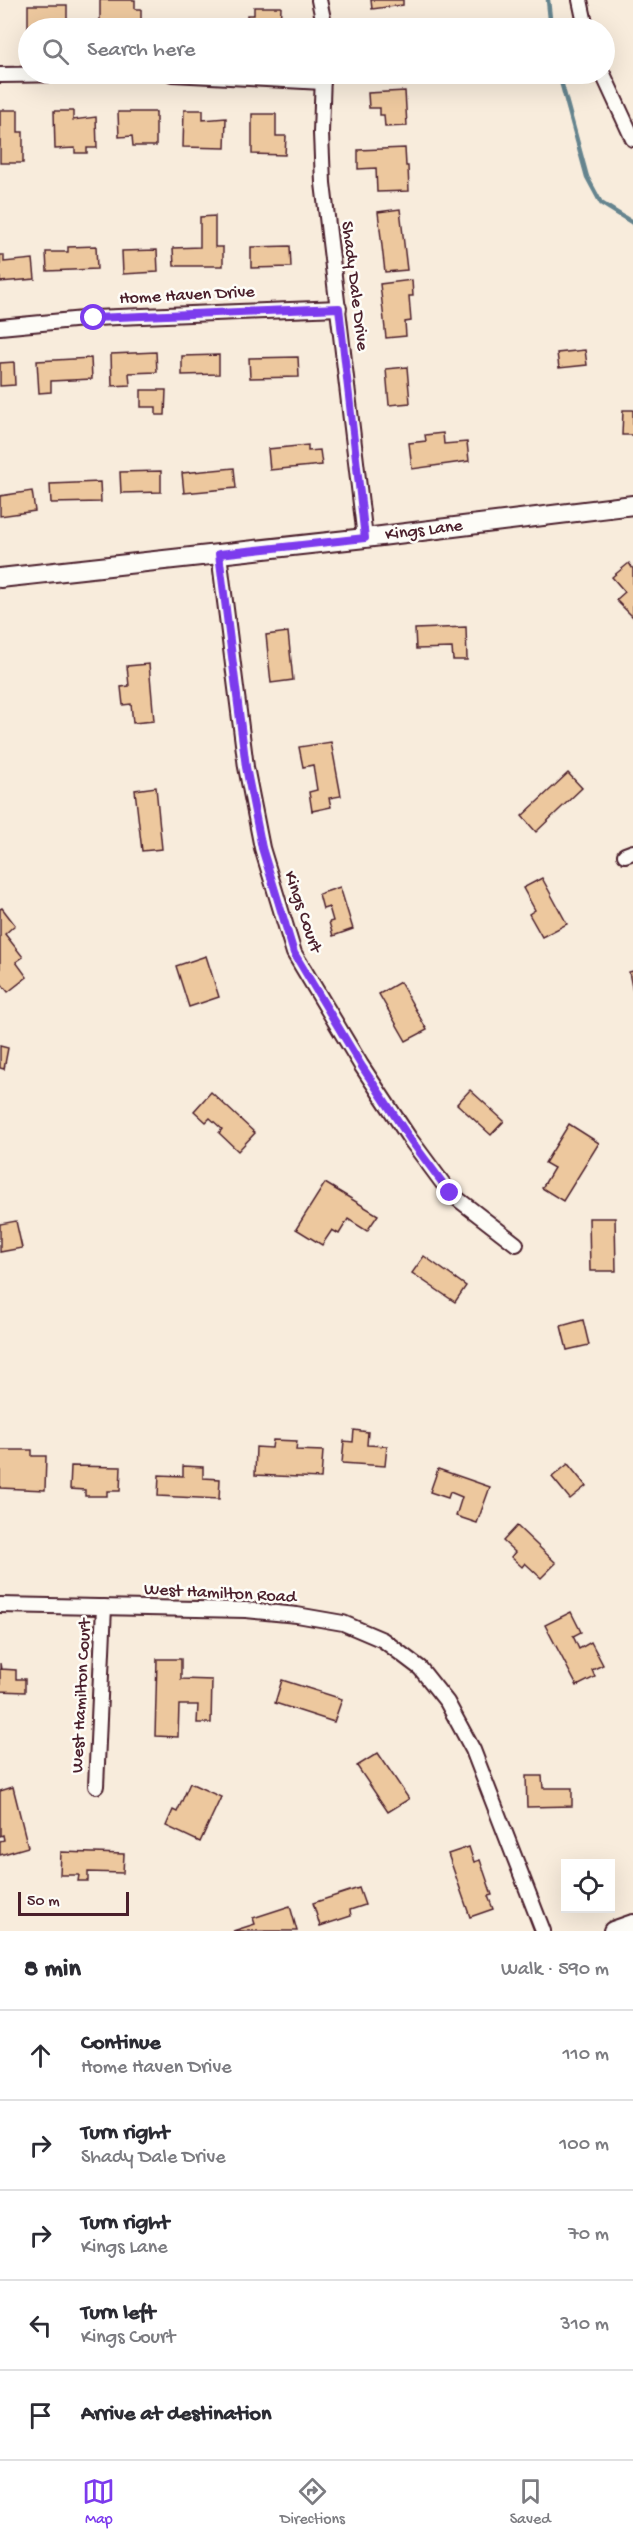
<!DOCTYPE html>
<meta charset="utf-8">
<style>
:root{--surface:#fff;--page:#f2f2f3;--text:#2b2b33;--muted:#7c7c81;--line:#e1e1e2;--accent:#7c3aed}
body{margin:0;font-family:"Gochi Hand",sans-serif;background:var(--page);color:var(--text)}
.controls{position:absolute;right:18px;bottom:18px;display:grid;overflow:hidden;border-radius:0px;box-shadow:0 6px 24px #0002}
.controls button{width:54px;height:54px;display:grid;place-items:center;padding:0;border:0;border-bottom:2px solid var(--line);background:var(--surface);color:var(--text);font:30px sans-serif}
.scale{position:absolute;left:18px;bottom:15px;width:111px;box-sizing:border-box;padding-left:6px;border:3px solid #4a1f2b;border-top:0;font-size:16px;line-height:21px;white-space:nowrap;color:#4a1f2b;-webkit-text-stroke:4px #fdfcf7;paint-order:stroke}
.stop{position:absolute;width:18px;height:18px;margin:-14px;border:4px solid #7c3aed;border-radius:50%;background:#fff}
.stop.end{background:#7c3aed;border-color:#fff;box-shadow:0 2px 6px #0008}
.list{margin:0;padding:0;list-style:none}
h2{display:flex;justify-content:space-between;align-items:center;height:78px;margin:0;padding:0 24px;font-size:26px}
h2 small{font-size:20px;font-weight:400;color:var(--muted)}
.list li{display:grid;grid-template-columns:39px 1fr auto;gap:18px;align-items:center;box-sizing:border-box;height:90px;padding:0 24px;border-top:2px solid var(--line)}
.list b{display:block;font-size:22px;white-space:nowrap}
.list p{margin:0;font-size:20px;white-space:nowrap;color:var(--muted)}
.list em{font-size:20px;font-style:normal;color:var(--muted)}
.icon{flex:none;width:33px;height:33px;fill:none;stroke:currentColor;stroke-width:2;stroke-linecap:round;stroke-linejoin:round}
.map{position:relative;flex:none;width:633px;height:1931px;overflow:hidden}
.search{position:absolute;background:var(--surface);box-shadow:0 6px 24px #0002;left:18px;right:18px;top:18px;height:66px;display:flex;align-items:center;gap:15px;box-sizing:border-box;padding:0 21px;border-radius:33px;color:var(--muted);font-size:22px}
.sheet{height:528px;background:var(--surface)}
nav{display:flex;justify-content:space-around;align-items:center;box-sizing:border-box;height:84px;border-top:2px solid var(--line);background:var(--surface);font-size:16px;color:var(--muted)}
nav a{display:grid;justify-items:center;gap:3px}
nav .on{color:var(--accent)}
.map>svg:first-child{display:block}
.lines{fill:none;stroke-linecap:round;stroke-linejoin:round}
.stream{stroke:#65848e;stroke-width:4.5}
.building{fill:#edc89e;stroke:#4a1f2b;stroke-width:1.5}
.street-casing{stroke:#4a1f2b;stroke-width:18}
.secondary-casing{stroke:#4a1f2b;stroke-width:22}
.street{stroke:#fdfcf7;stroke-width:14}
.secondary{stroke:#fdfcf7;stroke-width:18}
.route{stroke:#7c3aed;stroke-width:8}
.labels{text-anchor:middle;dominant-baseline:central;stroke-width:5;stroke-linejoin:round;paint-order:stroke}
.street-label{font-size:18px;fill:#4a1f2b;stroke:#fdfcf7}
</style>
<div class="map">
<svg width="633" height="1931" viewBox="0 0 633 1931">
<rect width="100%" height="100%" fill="#f8ecdc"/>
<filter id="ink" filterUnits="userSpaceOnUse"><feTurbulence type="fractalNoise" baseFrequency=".0167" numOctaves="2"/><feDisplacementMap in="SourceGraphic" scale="12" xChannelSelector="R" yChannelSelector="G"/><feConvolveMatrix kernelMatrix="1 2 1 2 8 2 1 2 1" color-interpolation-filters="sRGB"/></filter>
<g filter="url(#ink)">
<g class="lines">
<g class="stream">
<path d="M 548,0 L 551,28"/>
<path d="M 559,74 L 587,177 L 601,203 L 633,223"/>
</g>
</g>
<g class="building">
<path d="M 100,0 L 135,0 L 135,9 L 141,9 L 141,28 L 100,28 Z"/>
<path d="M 371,0 L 403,0 L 403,5 L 372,9 Z"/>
<path d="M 28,5 L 67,5 L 67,28 L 28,29 Z"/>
<path d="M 254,7 L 281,7 L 280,28 L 240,28 L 240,25 L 247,25 L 247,15 L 254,15 Z"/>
<path d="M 405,91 L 407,126 L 385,127 L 384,115 L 380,115 L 380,108 L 369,108 L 368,93 Z"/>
<path d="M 0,110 L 18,110 L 18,132 L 23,132 L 23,163 L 0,163 Z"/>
<path d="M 184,110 L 203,110 L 203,120 L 226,118 L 225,148 L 183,147 Z"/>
<path d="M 54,111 L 73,111 L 73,120 L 96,117 L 97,148 L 87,148 L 87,153 L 75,153 L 75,148 L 55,149 Z"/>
<path d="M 118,112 L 156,112 L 156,146 L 133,146 L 132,136 L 119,137 Z"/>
<path d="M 252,114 L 276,114 L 276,136 L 286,136 L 285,155 L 252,154 Z"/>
<path d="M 405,148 L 406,166 L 408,166 L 409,191 L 377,192 L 376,168 L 358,169 L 358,150 Z"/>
<path d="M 400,209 L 407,270 L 385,272 L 378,212 Z"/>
<path d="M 215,216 L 215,247 L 223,247 L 223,266 L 174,266 L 173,248 L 200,247 L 200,217 Z"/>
<path d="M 96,246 L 97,269 L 47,271 L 46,252 L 68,252 L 68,247 Z"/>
<path d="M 290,246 L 291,267 L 251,268 L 251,247 Z"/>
<path d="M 157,250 L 158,272 L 123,274 L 122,251 Z"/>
<path d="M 0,255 L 4,255 L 4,262 L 33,259 L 35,279 L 0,282 Z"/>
<path d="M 412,280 L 413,296 L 409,296 L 411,321 L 405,322 L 406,336 L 386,338 L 380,284 Z"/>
<path d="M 585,350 L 587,365 L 559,368 L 557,353 Z"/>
<path d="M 156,352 L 157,372 L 129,373 L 130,385 L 112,386 L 111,354 Z"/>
<path d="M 219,355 L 219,374 L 182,375 L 182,356 Z"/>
<path d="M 298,357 L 299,377 L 250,378 L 249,358 Z"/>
<path d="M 91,358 L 92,379 L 51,381 L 51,392 L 39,393 L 37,361 Z"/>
<path d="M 14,362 L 15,385 L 0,386 L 0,363 Z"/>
<path d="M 407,367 L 410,403 L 389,405 L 386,369 Z"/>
<path d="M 141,390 L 166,390 L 165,415 L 156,415 L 156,407 L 141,407 Z"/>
<path d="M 623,410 L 633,410 L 633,435 L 622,435 Z"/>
<path d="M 443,433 L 444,444 L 467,442 L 469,461 L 412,469 L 409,443 L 426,441 L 425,435 Z"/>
<path d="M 308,445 L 308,451 L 320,450 L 322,465 L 270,470 L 268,449 Z"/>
<path d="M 234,468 L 236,488 L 184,493 L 182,473 Z"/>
<path d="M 161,471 L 161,492 L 121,493 L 120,472 Z"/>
<path d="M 100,482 L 101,502 L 51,503 L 50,484 Z"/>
<path d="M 32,491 L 35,511 L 0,516 L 0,496 Z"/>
<path d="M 629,563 L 633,569 L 633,617 L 616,600 L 625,592 L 612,577 Z"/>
<path d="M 466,627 L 467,660 L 453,660 L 452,648 L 416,649 L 415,629 Z"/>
<path d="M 288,632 L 293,680 L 271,683 L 266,635 Z"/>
<path d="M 149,664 L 154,721 L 133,723 L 131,704 L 123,705 L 121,687 L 129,686 L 127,666 Z"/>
<path d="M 331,742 L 341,796 L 329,798 L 331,807 L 312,811 L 309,792 L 317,790 L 313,765 L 303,767 L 299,747 Z"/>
<path d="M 568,773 L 582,788 L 536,832 L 522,816 Z"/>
<path d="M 156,787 L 162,849 L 142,851 L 135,790 Z"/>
<path d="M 542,878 L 567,924 L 542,937 L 529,914 L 535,910 L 523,888 Z"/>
<path d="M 340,887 L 353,929 L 333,936 L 329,922 L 333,921 L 329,907 L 323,909 L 319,894 Z"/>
<path d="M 2,908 L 15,925 L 5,934 L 23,957 L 16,962 L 27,977 L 8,992 L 0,982 L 0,909 Z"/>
<path d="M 206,956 L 219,997 L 189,1007 L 176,966 Z"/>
<path d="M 633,971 L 633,992 L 629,972 Z"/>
<path d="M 400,982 L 427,1030 L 406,1041 L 379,994 Z"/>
<path d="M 0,1046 L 8,1048 L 4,1069 L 0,1068 Z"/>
<path d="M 470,1090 L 504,1121 L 491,1135 L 457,1104 Z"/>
<path d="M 211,1092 L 255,1133 L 238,1151 L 219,1133 L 222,1129 L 210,1118 L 206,1122 L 194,1111 Z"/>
<path d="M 569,1124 L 599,1143 L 563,1201 L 542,1188 L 554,1168 L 545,1163 Z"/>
<path d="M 325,1183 L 378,1215 L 367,1231 L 348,1219 L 339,1234 L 332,1230 L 322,1245 L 296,1229 Z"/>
<path d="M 589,1218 L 615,1218 L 616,1271 L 590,1271 Z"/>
<path d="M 16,1221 L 22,1248 L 0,1252 L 0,1224 Z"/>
<path d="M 424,1256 L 466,1286 L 455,1302 L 412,1273 Z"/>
<path d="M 583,1320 L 589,1345 L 567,1350 L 561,1326 Z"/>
<path d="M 354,1430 L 368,1432 L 367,1445 L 387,1446 L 385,1466 L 342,1463 L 344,1441 L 353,1442 Z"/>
<path d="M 273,1440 L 297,1441 L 296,1450 L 323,1451 L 321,1478 L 255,1475 L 256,1447 L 272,1448 Z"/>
<path d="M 0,1450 L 32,1450 L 32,1456 L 46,1456 L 45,1490 L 0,1488 Z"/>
<path d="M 568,1464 L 586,1486 L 570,1499 L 552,1477 Z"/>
<path d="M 71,1466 L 121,1467 L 120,1491 L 107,1491 L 107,1496 L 85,1496 L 85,1490 L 70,1489 Z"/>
<path d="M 183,1466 L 203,1467 L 203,1478 L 220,1479 L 219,1499 L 158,1496 L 159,1475 L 183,1476 Z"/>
<path d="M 438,1469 L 490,1487 L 477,1523 L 456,1516 L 462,1497 L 450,1492 L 448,1498 L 430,1492 Z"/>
<path d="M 517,1526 L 556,1563 L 541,1578 L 525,1563 L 522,1567 L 511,1557 L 515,1552 L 503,1541 Z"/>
<path d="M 571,1612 L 581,1632 L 573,1636 L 579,1649 L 591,1642 L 603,1665 L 592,1670 L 595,1677 L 577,1686 L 545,1625 Z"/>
<path d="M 157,1659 L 181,1659 L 181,1679 L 212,1680 L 211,1723 L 197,1723 L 198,1705 L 179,1705 L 178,1737 L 155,1736 Z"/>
<path d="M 0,1663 L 1,1669 L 16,1670 L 16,1679 L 25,1679 L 25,1692 L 0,1691 Z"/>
<path d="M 282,1680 L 342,1699 L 334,1722 L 275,1703 Z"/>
<path d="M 378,1753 L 409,1799 L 388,1812 L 357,1766 Z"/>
<path d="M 526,1776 L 542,1776 L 543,1788 L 572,1788 L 572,1806 L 527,1807 Z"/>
<path d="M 190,1783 L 221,1797 L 200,1842 L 166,1826 L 173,1810 L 177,1812 Z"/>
<path d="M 13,1787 L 28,1847 L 0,1855 L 0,1841 L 4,1840 L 3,1835 L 0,1836 L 0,1791 Z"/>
<path d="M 469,1847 L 474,1862 L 480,1860 L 492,1895 L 488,1896 L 493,1909 L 470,1917 L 448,1854 Z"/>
<path d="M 61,1852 L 124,1854 L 123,1873 L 88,1872 L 88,1881 L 78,1881 L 79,1875 L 60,1875 Z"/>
<path d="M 359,1888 L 365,1905 L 350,1910 L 351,1916 L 320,1926 L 313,1903 Z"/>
<path d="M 290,1906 L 297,1931 L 233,1931 L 255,1924 L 253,1918 Z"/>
</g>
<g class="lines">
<g class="street-casing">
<g id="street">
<path d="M 319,0 L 325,28"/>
<path d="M 580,0 L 586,28"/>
<path d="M 172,74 L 323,82"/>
<path d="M 323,74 L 321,133 L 323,183 L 365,538"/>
<path d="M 603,74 L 633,139"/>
<path d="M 0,75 L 76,74"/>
<path d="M 0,327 L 94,318 L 339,308"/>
<path d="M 219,554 L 246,767 L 262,848 L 294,953 L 361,1065 L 410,1139 L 450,1193 L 516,1244"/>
<path d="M 625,855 L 633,852"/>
<path d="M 0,1605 L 246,1610 L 297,1615 L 343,1623 L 383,1640 L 420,1668 L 447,1702 L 473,1750 L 543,1931"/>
<path d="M 96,1786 L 104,1607"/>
</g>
</g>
<g class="secondary-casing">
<g id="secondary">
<path d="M 0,578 L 365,538 L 633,505"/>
<path d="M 613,1931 L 633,1924"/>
</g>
</g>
<use href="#street" class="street"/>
<use href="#secondary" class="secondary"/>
</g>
</g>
<g class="lines" filter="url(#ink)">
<path class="route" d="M 94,318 L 339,308 L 365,538 L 219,554 L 246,767 L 262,848 L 294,953 L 361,1065 L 410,1139 L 450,1193"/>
</g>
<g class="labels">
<g class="street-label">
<text transform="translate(354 286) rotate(83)">Shady Dale Drive</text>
<text transform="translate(187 296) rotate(-3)">Home Haven Drive</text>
<text transform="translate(424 531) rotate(-7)">Kings Lane</text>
<text transform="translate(302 912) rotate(71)">Kings Court</text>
<text transform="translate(220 1594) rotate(3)">West Hamilton Road</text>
<text transform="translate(82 1696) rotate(-87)">West Hamilton Court</text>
</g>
</g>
</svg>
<div class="controls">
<button><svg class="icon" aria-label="locate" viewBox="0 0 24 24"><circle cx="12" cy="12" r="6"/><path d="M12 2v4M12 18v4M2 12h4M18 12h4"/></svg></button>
</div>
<div class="scale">50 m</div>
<div class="stop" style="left:94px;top:318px"></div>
<div class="stop end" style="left:450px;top:1193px"></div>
<div class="search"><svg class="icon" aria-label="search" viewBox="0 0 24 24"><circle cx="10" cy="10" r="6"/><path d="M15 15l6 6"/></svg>Search here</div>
</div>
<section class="sheet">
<h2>8 min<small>Walk · 590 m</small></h2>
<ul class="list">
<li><svg class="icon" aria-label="ahead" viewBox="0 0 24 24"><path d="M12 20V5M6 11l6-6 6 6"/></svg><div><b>Continue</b><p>Home Haven Drive</p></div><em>110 m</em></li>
<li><svg class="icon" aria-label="right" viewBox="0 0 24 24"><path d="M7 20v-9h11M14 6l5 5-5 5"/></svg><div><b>Turn right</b><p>Shady Dale Drive</p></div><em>100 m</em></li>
<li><svg class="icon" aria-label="right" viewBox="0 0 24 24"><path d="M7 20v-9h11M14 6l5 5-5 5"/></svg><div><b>Turn right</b><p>Kings Lane</p></div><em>70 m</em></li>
<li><svg class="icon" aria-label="left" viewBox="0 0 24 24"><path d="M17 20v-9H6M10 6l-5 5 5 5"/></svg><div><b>Turn left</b><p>Kings Court</p></div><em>310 m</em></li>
<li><svg class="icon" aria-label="arrive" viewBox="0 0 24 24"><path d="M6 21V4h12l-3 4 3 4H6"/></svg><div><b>Arrive at destination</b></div></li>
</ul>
</section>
<nav>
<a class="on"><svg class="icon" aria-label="map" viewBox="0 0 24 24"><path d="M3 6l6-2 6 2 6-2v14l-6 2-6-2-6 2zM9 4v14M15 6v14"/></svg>Map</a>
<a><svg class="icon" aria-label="directions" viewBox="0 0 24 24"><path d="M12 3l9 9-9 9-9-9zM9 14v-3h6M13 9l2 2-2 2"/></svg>Directions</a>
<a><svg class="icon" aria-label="saved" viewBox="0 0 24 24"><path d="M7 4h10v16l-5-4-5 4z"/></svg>Saved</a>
</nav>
